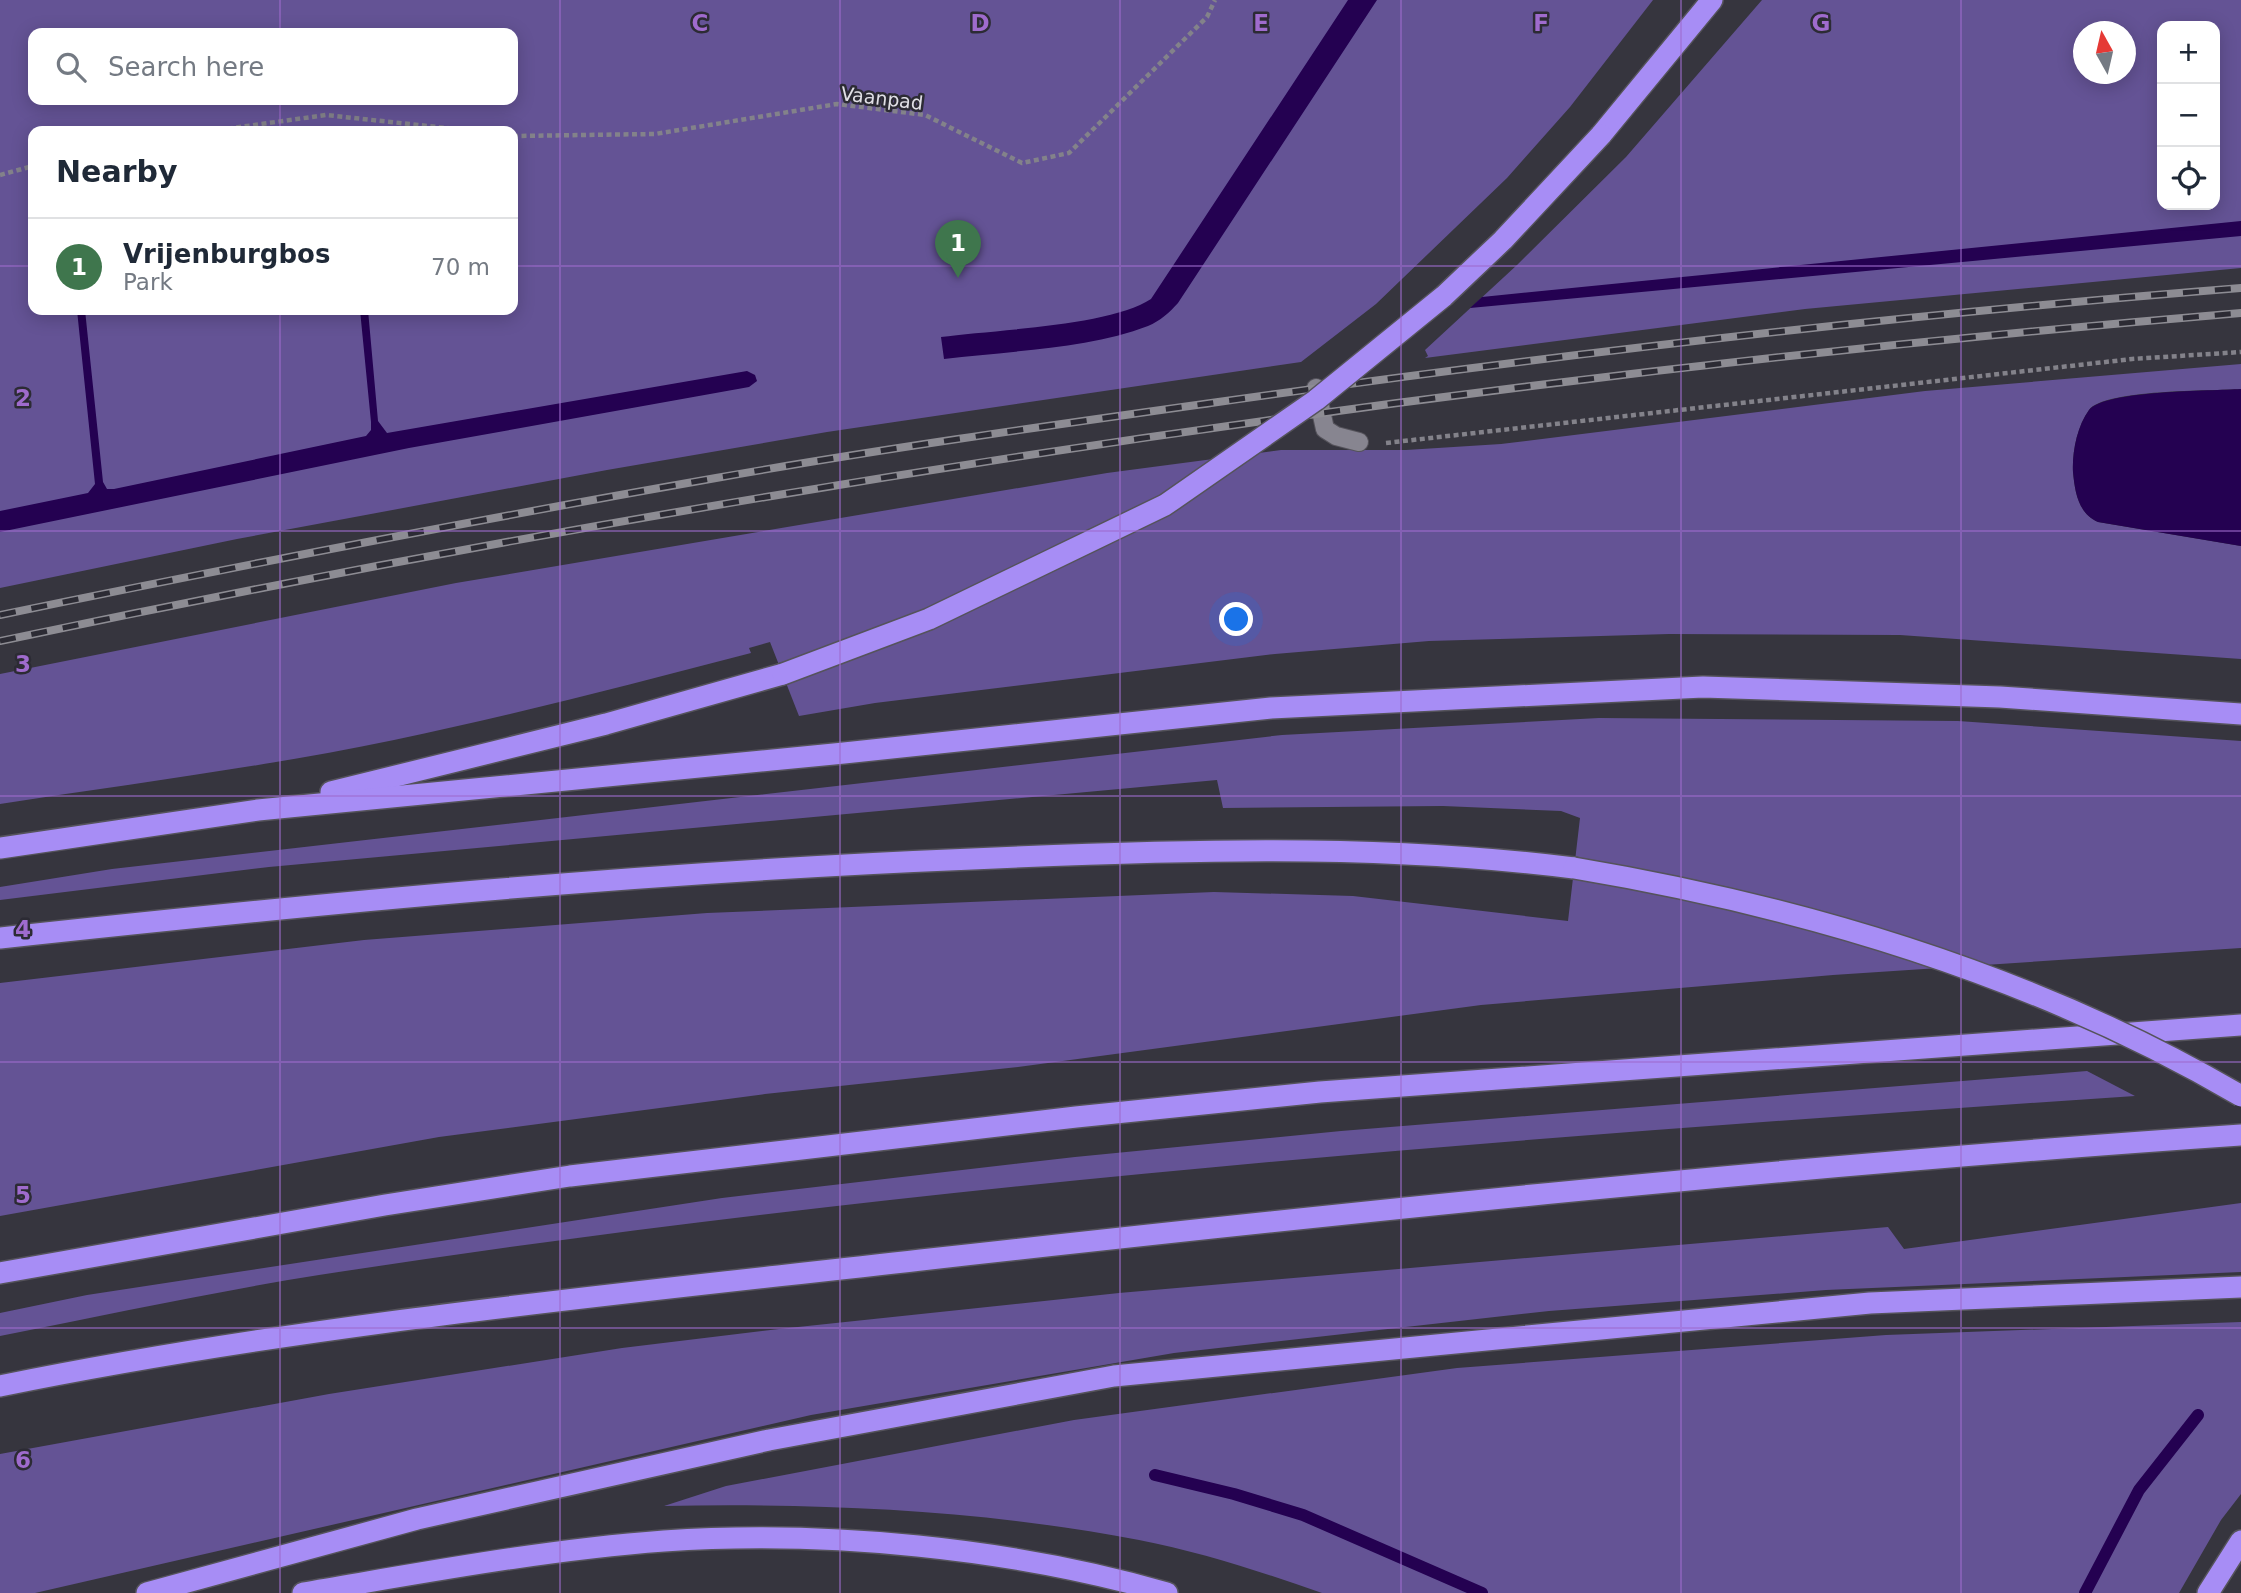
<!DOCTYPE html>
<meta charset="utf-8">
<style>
:root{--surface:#fff;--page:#f2f2f3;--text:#1f2937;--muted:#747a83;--line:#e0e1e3;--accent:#3f764d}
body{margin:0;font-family:"DejaVu Sans",sans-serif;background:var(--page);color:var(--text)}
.controls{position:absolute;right:21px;top:21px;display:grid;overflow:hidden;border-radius:14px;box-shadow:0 4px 18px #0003}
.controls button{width:63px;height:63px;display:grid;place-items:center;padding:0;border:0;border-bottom:2px solid var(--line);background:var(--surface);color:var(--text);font:35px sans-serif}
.compass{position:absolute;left:2073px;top:21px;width:63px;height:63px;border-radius:50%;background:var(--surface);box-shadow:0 4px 18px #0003;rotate:352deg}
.you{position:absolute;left:1237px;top:620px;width:24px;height:24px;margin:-18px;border:5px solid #fff;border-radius:50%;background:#1a73e8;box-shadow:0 0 0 10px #1a73e833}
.badge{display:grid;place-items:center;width:46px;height:46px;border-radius:50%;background:var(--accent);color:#fff;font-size:23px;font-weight:700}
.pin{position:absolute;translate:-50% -58px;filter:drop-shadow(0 2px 4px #0008)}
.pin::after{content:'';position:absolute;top:37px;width:24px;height:21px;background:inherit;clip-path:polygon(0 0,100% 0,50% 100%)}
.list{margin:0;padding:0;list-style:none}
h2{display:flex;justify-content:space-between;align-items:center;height:91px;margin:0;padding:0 28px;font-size:30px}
h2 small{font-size:23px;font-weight:400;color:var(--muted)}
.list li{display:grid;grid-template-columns:46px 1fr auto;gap:21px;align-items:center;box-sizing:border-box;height:98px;padding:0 28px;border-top:2px solid var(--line)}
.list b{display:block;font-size:26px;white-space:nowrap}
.list p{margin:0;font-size:23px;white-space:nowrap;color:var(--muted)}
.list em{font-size:23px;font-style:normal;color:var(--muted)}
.icon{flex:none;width:38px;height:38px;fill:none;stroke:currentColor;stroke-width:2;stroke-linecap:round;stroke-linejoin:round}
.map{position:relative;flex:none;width:2241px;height:1593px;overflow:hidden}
.search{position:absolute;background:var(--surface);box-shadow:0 4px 18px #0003;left:28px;top:28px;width:490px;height:77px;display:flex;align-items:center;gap:18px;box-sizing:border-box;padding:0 24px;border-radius:14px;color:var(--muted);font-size:26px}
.panel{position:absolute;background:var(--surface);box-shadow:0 4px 18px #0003;left:28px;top:126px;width:490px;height:189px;border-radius:14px}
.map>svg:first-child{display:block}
.green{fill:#645395;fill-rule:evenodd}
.water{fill:#240151}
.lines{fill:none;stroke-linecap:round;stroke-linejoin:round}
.stream{stroke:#240151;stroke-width:12}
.minor-casing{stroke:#55535b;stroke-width:20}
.highway-casing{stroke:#55535b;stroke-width:24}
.path{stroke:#83828a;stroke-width:4.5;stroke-dasharray:5 3.5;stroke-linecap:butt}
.minor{stroke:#878590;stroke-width:18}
.highway{stroke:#a78df5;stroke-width:21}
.rail-casing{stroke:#8d8c93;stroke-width:8}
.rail{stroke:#2c2b34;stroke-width:5;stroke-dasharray:16;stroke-linecap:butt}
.highway-bridge-casing{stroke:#55535b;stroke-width:24;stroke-linecap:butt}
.highway-bridge{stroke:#a78df5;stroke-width:21}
.grid{fill:none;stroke:#9f6bcd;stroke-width:2;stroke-opacity:0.55}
.labels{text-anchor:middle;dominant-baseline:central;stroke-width:5;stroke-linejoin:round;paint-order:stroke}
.street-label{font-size:19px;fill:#e1e0e6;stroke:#2c2b34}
.grid-label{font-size:23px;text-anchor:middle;font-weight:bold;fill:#9f6bcd;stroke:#2c2b34;stroke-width:5;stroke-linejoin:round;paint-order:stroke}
</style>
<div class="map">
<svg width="2241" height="1593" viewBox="0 0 2241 1593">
<rect width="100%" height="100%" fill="#36353e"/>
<g class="green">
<path d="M 0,0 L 1653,0 L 1570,107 L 1507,178 L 1376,304 L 1301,362 L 827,432 L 607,470 L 237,539 L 0,588 ZM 33,33 L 513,33 L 513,100 L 33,100 ZM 33,131 L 513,131 L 513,310 L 33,310 Z"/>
<path d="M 1762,0 L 2241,0 L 2241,268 L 1805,309 L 1425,358 L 1428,356 L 1425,350 L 1517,265 L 1626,157 ZM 2162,26 L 2215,26 L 2215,205 L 2162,205 ZM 2084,32 L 2126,32 L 2126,74 L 2084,74 Z"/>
<path d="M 2241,364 L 2241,389 C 2212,391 2104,389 2089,410 C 2077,426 2072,453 2073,472 C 2075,492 2078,513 2098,522 L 2241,546 L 2241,659 L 1900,635 L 1669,634 L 1429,641 L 1275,654 L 875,703 L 799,716 L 770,642 L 749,648 L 751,653 C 632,684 514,715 394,740 C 264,767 131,784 0,804 L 0,674 L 456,583 L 1107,473 L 1281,450 L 1406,450 L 1501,444 L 1925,391 Z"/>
<path d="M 1599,718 L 1958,721 L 2241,741 L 2241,948 L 1833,975 L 1481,1005 L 1018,1067 L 765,1094 L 439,1137 L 0,1216 L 0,983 L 364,940 L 707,913 L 1214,892 L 1353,896 L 1568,921 L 1580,818 L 1561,811 L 1443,806 L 1223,808 L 1217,780 L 269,867 L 0,900 L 0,887 L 112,869 L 1282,735 Z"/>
<path d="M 2087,1071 L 2135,1096 C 1528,1137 921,1182 319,1275 C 212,1292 106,1315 0,1336 L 0,1313 L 87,1295 L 722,1198 L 1075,1157 L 1341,1131 Z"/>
<path d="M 2241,1203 L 2241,1272 L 1826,1290 L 1549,1311 L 1174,1353 L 811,1415 L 35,1593 L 0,1593 L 0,1454 L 329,1394 L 622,1348 L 779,1329 L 1119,1293 L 1888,1227 L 1904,1249 Z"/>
<path d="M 2241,1322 L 2241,1494 L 2221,1520 L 2179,1593 L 1322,1593 C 1262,1572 1201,1552 1139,1540 C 983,1510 822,1503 664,1506 L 726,1486 L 1074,1420 L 1457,1368 L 1886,1335 Z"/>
</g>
<g class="water">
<path d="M 1348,0 L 1377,0 L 1178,303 C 1170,312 1160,321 1148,326 C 1088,349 1008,351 944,359 L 941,337 C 992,330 1111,326 1151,299 Z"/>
<path d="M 2241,221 L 2241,236 L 1470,308 L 1482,297 Z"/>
<path d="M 77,310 L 85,310 L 103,482 L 107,489 L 114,489 L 366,436 L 371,430 L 371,422 L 360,310 L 368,310 L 378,421 L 387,433 L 747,371 L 755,375 L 757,381 L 749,387 L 409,448 L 0,532 L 0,511 L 88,493 L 95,484 Z"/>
<path d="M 2241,389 L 2241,546 L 2098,522 C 2078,513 2075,492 2073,472 C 2072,453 2077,426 2089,410 C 2105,390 2212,391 2241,389 Z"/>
</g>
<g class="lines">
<g class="stream">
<path d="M 1155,1475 L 1234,1494 L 1303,1515 L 1482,1593"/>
<path d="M 2085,1593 L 2139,1490 L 2198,1415"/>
</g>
<g class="minor-casing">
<path id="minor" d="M 1316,388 L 1325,429 L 1336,436 L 1359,442"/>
</g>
<g class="highway-casing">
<g id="highway">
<path d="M 1601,135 L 1712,0"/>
<path d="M 331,792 L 606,724 L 783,674"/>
<path d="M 0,848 L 258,810 L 844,753 L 1271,708 L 1703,687 L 2000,697 L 2241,714"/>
<path d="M 0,938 C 323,903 647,872 972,859 C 1172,850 1375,843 1574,868"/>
<path d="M 0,1273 L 385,1205 L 570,1176 L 1076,1117 L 1320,1092 L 2241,1025"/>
<path d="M 0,1386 C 304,1324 613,1295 921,1260 C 1360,1211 1800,1165 2241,1135"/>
<path d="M 147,1593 L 417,1519 L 769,1440 L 1114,1376 L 1870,1303 L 2241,1287"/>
<path d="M 303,1593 C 422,1573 543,1550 664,1541 C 826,1530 1011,1548 1167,1593"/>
<path d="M 2208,1593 L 2241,1541"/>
</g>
</g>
<g class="path">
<path d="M 211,131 L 326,115 L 474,131"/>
<path d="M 513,136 L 655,134 L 837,104 L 925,115 L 1022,163 L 1069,153 L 1207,17 L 1215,0"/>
<path d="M 0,175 L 33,166"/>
<path d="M 1386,443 L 2132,359 L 2241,352"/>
</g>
<use href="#minor" class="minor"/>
<use href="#highway" class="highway"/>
<g class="rail-casing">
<g id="rail">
<path d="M 0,615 C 238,566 476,520 716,478 C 880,449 1046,426 1211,403 C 1553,355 1897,315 2241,288"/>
<path d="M 0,641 C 740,486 1488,375 2241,313"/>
</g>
</g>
<use href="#rail" class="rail"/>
<g class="highway-bridge-casing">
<g id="highway-bridge">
<path d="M 783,674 L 929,619 L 1165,505 L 1316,400 L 1444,296 L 1503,240 L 1601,135"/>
<path d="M 1574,868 C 1806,907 2037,976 2241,1096"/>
</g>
</g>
<use href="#highway-bridge" class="highway-bridge"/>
</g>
<path class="grid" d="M 280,0 L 280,33M 560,0 L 560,1593M 840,0 L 840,1593M 1120,0 L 1120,1593M 1401,0 L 1401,1593M 1681,0 L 1681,1593M 1961,0 L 1961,1593M 280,100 L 280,131M 0,266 L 33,266M 513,266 L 2241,266M 280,310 L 280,1593M 0,531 L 2241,531M 0,796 L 2241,796M 0,1062 L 2241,1062M 0,1328 L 2241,1328"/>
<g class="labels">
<g class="street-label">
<text transform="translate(882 98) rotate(7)">Vaanpad</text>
</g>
</g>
<g class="grid-label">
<text x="700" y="31">C</text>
<text x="980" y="31">D</text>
<text x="1261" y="31">E</text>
<text x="1541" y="31">F</text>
<text x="1821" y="31">G</text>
<text x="23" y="406">2</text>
<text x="23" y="672">3</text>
<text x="23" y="937">4</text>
<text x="23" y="1203">5</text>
<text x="23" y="1468">6</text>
</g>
</svg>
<div class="controls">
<button>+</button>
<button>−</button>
<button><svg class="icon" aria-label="locate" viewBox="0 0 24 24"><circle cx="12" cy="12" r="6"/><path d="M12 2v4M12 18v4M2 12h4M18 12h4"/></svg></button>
</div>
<svg class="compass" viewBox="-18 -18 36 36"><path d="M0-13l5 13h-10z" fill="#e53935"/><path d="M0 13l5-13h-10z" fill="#747a83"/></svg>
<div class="you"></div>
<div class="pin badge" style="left:958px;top:278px">1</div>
<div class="search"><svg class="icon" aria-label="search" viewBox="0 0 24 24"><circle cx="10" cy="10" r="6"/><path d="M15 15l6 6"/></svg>Search here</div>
<section class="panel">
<h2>Nearby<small></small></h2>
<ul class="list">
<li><span class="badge">1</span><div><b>Vrijenburgbos</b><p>Park</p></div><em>70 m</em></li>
</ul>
</section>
</div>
